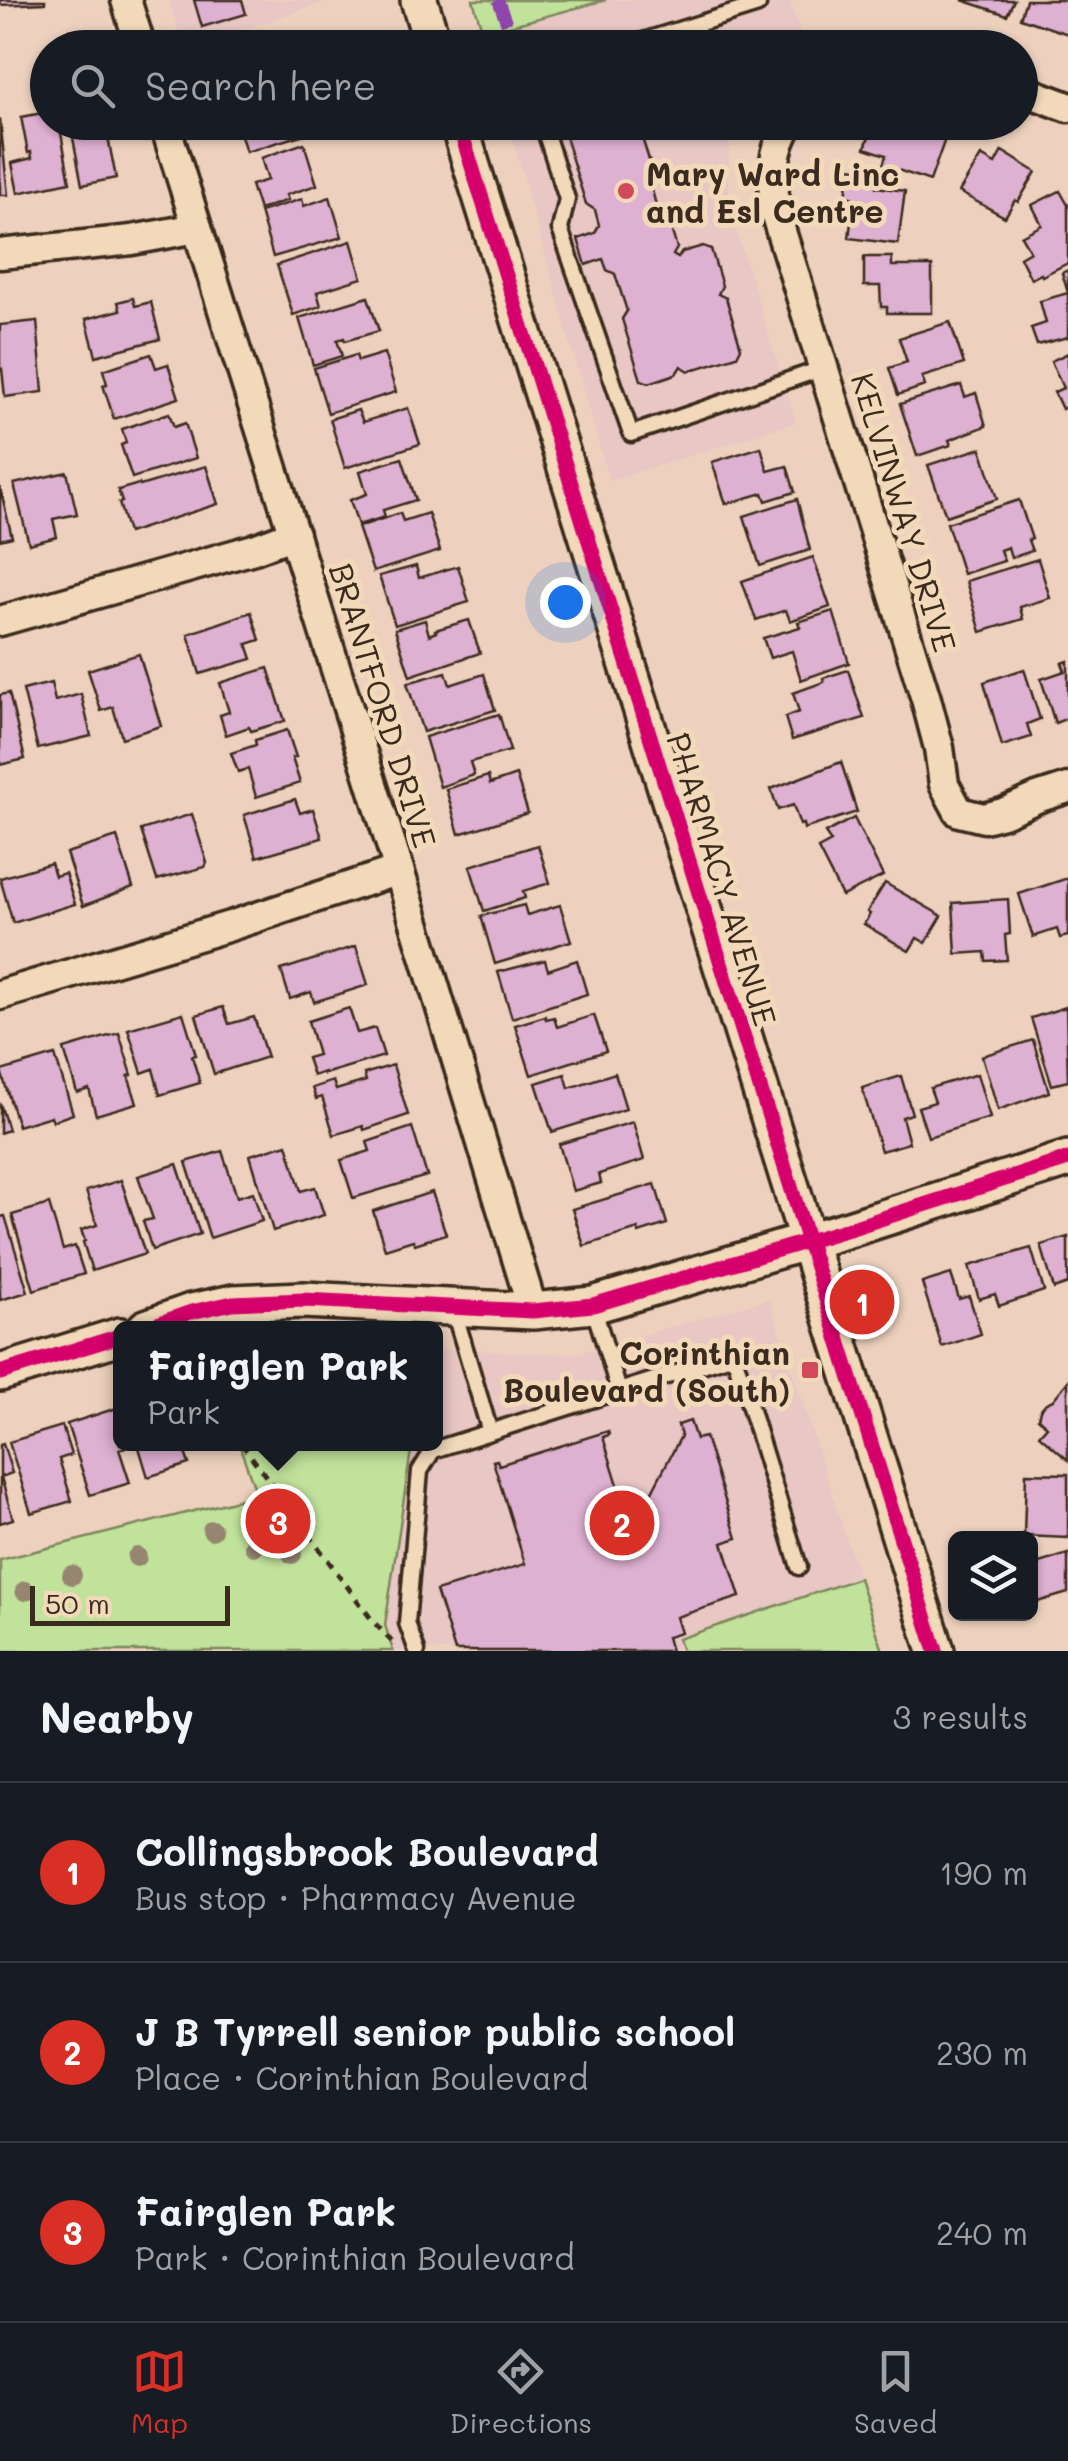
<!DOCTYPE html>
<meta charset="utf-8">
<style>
:root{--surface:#171b24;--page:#242831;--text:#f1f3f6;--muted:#9ea1a6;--line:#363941;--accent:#d93025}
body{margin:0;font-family:Mali,sans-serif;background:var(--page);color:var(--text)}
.controls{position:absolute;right:30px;bottom:30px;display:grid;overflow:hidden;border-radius:15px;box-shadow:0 2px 8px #0004}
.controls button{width:90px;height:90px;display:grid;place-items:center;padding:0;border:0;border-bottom:2px solid var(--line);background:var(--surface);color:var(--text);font:50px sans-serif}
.scale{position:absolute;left:30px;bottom:25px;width:200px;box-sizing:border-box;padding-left:10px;border:5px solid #3b2a1e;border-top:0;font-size:28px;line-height:35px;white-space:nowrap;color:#3b2a1e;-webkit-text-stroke:8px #f1d9b9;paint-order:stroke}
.you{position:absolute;left:565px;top:602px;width:35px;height:35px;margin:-25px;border:8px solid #fff;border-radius:50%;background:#1a73e8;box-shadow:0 0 0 15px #1a73e833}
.badge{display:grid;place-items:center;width:65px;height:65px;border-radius:50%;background:var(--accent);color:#fff;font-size:32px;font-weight:700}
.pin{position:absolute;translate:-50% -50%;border:5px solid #fff;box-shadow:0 2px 10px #0006}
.popup{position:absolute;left:113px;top:1321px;width:330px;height:130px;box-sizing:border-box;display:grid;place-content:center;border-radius:15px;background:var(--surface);filter:drop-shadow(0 2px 8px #0005);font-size:32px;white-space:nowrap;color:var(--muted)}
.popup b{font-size:38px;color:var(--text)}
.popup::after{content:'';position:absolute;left:50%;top:100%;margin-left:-20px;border:20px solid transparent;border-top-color:var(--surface)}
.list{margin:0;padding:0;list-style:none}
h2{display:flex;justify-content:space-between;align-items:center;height:130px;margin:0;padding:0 40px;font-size:42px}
h2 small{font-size:32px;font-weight:400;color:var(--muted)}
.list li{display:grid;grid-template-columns:65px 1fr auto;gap:30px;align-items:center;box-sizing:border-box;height:180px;padding:0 40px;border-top:2px solid var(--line)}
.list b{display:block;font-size:38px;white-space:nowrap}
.list p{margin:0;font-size:32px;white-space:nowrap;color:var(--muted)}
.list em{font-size:32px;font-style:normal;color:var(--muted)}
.icon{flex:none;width:55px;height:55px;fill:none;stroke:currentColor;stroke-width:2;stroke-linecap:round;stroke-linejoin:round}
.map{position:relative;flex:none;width:1068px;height:1651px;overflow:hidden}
.search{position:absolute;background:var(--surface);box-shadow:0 2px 8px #0004;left:30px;right:30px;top:30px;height:110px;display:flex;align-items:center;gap:25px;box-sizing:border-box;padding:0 35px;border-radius:55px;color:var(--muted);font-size:38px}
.sheet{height:670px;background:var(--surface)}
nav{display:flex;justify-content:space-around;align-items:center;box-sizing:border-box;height:140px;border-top:2px solid var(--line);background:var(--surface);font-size:28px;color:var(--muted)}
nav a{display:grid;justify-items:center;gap:5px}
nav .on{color:var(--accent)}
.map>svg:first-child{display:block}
.built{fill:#e8c7c4}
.green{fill:#c1e29b;stroke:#7e865c;stroke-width:2.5}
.building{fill:#deb0d1;stroke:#3b2a1e;stroke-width:2.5}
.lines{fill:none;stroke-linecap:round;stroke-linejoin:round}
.service-casing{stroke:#3b2a1e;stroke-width:21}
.minor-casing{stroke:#3b2a1e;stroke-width:35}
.tertiary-casing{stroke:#3b2a1e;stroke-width:42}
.path{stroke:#3b2a1e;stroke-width:5;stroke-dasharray:8 8;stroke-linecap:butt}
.service{stroke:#f1d9b9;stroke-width:14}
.minor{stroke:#f1d9b9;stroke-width:28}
.tertiary{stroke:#f1d9b9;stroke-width:35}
.quiet{stroke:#8e44ad;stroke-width:12;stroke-dasharray:25 12;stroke-linecap:butt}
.cycleway-casing{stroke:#f1d9b9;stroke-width:21}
.cycleway{stroke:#d6006c;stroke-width:15}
.tree{fill:#968570}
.poi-dot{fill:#d1495b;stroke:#f1d9b9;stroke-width:4}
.labels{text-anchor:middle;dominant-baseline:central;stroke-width:10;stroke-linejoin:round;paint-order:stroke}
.poi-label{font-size:32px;font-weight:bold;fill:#3b2a1e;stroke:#f1d9b9;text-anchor:start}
.street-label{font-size:32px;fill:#3b2a1e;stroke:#f1d9b9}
</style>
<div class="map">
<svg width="1068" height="1651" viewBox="0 0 1068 1651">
<rect width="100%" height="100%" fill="#edd1be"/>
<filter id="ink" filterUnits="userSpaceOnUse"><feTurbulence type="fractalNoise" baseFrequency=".01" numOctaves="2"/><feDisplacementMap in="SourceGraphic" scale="20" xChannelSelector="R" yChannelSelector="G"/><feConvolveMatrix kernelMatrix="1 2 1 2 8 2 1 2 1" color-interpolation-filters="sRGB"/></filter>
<g filter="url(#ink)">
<g class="built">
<path d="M 169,0 L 331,0 L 189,48 L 183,47 Z"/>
<path d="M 606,0 L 789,0 L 803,40 L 795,48 L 487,48 L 483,33 Z"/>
<path d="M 508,123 L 737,123 L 730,135 L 728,180 L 734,224 L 796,422 L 609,481 Z"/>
<path d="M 769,1299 L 859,1578 L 679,1639 L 682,1651 L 393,1651 L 385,1625 L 412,1444 L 436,1444 L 436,1349 L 575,1354 Z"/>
</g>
<g class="green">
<path d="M 473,0 L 606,0 L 483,33 Z"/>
<path d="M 239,1444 L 412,1444 L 385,1625 L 393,1651 L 0,1651 L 0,1560 L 257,1495 Z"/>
<path d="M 859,1578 L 883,1651 L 682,1651 L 678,1639 Z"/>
</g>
<g class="building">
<path d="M 0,0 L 45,0 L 45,3 L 0,5 Z"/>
<path d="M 194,0 L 242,0 L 246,14 L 202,27 Z"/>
<path d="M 962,0 L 1014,0 L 1007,15 Z"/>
<path d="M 1026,0 L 1068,0 L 1068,34 L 1020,18 Z"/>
<path d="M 48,112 L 48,122 L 59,122 L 70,182 L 18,193 L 12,163 L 32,158 L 31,152 L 28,153 L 21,117 Z"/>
<path d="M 0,119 L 8,195 L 0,195 Z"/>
<path d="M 70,122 L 105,122 L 116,178 L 82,185 Z"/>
<path d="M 237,122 L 316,122 L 318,130 L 246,152 Z"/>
<path d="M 566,122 L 637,122 L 656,182 L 652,190 L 657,209 L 666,213 L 677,248 L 673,255 L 678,258 L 682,252 L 703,246 L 711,249 L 722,286 L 718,294 L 726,298 L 741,348 L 737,356 L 689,371 L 681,366 L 676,374 L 649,383 L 641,380 L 622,319 L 627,311 L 615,274 L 607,270 L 603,259 L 586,265 L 578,239 L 595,233 L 599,225 L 595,210 L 586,204 L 566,140 L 570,131 Z"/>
<path d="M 874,122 L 882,122 L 910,133 L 914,122 L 934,122 L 949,128 L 930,181 L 883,165 L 886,155 L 865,148 Z"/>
<path d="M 304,143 L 317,185 L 286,195 L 288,200 L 259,210 L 251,185 L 268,180 L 261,158 Z"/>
<path d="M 1002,151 L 1036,172 L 1018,202 L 1015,200 L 1005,217 L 959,192 L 981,156 L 995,164 Z"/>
<path d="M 850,167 L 878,171 L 876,187 L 905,191 L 898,244 L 849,238 L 854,198 L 846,196 Z"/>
<path d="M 1060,191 L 1068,205 L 1068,263 L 1042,276 L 1041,274 L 1031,279 L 1020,257 L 1030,251 L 1021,236 L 1042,225 L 1032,205 Z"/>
<path d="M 330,197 L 342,237 L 273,257 L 260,212 L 302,199 L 304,206 Z"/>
<path d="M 351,241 L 362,278 L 317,292 L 321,306 L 293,315 L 277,265 Z"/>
<path d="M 864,257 L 892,257 L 892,266 L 932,266 L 932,313 L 887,313 L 887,307 L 881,307 L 880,286 L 864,286 Z"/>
<path d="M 1068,270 L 1068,337 L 1037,345 L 1031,328 L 1046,323 L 1040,301 L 1068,293 L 1062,273 Z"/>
<path d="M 368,297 L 379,331 L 345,341 L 344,338 L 337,340 L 342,356 L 313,365 L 299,318 Z"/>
<path d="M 133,298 L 135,306 L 151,302 L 160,339 L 96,356 L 86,319 L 120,310 L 118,302 Z"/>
<path d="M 37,321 L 43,392 L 5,397 L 2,369 L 0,370 L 0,325 Z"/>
<path d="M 950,322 L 964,364 L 922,377 L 925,386 L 898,395 L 889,368 L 907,362 L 899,338 Z"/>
<path d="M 384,353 L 396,392 L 328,413 L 314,368 L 356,355 L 358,361 Z"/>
<path d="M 1068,353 L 1068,406 L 1062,409 L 1054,392 L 1063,388 L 1051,361 Z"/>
<path d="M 151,354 L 156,368 L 168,364 L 179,398 L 114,419 L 103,385 L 107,384 L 103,370 Z"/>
<path d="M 961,385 L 965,397 L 976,393 L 986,426 L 949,440 L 951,445 L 917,456 L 900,404 Z"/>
<path d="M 408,408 L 420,444 L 345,468 L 330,419 L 358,410 L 363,422 Z"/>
<path d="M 169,413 L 174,427 L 185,423 L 196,458 L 132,478 L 121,445 L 126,443 L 122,429 Z"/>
<path d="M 761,447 L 768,471 L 787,466 L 795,492 L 766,501 L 763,493 L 726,504 L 712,462 Z"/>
<path d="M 981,448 L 997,499 L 946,516 L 928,465 Z"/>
<path d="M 402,458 L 416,500 L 383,510 L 385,517 L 358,525 L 350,500 L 367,494 L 360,471 Z"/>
<path d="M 206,466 L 218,504 L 128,533 L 119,503 L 122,502 L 118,490 L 139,484 L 140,486 Z"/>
<path d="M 67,472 L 77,514 L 53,519 L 57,537 L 29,544 L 14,484 Z"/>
<path d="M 0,487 L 12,537 L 0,540 Z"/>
<path d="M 797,499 L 810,550 L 760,566 L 744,516 Z"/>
<path d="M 1019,500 L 1032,539 L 1028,540 L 1032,551 L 1011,558 L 1008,547 L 1000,550 L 1004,561 L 963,574 L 947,523 Z"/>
<path d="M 400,513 L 403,521 L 428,513 L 440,551 L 373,572 L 358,527 Z"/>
<path d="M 813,557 L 830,607 L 790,621 L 786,610 L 756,620 L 742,581 Z"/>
<path d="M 1038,559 L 1050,598 L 1020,607 L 1023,619 L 981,632 L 966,581 Z"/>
<path d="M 416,566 L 419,578 L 458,566 L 469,602 L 395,625 L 379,576 Z"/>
<path d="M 833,611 L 849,663 L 801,680 L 792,651 L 770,658 L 763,638 L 800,627 L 798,622 Z"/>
<path d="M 251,612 L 260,640 L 247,644 L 252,659 L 200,674 L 188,634 Z"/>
<path d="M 425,620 L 429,635 L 436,632 L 435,630 L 469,620 L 480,653 L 410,676 L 395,629 Z"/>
<path d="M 139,654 L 161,726 L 122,738 L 113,707 L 101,711 L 88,670 Z"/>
<path d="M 1068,661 L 1068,718 L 1055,723 L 1041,679 L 1065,671 L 1062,663 Z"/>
<path d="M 268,668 L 285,721 L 251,731 L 249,727 L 226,735 L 220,715 L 229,712 L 220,683 Z"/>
<path d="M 1024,669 L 1040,719 L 1027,724 L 1031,737 L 1002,746 L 984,682 Z"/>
<path d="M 848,670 L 864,718 L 792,740 L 785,717 L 799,712 L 793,693 L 824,682 L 823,678 Z"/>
<path d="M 446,672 L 450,685 L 484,674 L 495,710 L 423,732 L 407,683 Z"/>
<path d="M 51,683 L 55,701 L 81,694 L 91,736 L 38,749 L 23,690 Z"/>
<path d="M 9,693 L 25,759 L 0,765 L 0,695 Z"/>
<path d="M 499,714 L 510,751 L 470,762 L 474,775 L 440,787 L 425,737 Z"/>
<path d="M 287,730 L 296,757 L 292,758 L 300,783 L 256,797 L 248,769 L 238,772 L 231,753 L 256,745 L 255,740 Z"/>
<path d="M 841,762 L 857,812 L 804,829 L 803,824 L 800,825 L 793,805 L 778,810 L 771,789 Z"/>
<path d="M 516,775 L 528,813 L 459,834 L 446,789 L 488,776 L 490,784 Z"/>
<path d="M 295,799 L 300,813 L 313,809 L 322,838 L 257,857 L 244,815 Z"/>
<path d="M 192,814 L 207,863 L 205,867 L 157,880 L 141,830 Z"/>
<path d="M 854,818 L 883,876 L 842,896 L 818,849 L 831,842 L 825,833 Z"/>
<path d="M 117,837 L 133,887 L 83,906 L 66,853 Z"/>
<path d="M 538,845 L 550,883 L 523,891 L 525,898 L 484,911 L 470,866 Z"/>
<path d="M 51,863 L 55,876 L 65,873 L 75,904 L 13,923 L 0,878 Z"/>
<path d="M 1068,878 L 1068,936 L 1060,938 L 1057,929 L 1033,937 L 1019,894 Z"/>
<path d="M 885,883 L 942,916 L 926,943 L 917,938 L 909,951 L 864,924 L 870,914 L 867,912 Z"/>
<path d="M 1008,899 L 1010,934 L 1005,935 L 1007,960 L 986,961 L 985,952 L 956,954 L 953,903 Z"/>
<path d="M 524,905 L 527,915 L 560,905 L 571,941 L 495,964 L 481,916 Z"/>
<path d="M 356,946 L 368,985 L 314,1002 L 311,992 L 290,999 L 281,970 Z"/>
<path d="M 545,960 L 548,970 L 577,960 L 587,994 L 512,1018 L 498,972 Z"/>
<path d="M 223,1007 L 229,1024 L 254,1017 L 267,1057 L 214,1074 L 196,1015 Z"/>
<path d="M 1066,1007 L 1068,1081 L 1052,1085 L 1031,1018 Z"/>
<path d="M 349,1008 L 357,1033 L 375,1028 L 384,1056 L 324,1074 L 324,1072 L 313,1076 L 307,1058 L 318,1055 L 308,1021 Z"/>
<path d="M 183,1013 L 196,1055 L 192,1056 L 200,1083 L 160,1095 L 153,1069 L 142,1073 L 128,1029 Z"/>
<path d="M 594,1015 L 606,1051 L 531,1075 L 515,1025 L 545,1016 L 546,1019 L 554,1017 L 557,1027 Z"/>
<path d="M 119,1033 L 132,1075 L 128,1076 L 137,1103 L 96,1115 L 89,1089 L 77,1093 L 64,1049 Z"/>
<path d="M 1033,1040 L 1049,1092 L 998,1110 L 982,1056 Z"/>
<path d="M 55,1055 L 73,1114 L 53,1121 L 51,1116 L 18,1126 L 1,1071 Z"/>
<path d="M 393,1065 L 408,1115 L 364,1130 L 363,1126 L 334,1135 L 322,1097 L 316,1099 L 312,1088 L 333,1081 L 336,1090 L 366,1081 L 364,1074 Z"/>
<path d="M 615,1073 L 626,1109 L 552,1132 L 536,1083 L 565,1074 L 569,1088 Z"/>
<path d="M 977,1074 L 990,1118 L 928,1137 L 918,1107 L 935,1102 L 930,1088 Z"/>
<path d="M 901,1076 L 912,1114 L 902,1117 L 909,1143 L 881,1151 L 862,1088 Z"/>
<path d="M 0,1103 L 8,1130 L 0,1133 Z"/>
<path d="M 633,1122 L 644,1160 L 599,1174 L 601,1183 L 573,1191 L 559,1144 Z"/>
<path d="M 412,1127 L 427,1176 L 353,1198 L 341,1160 L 370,1151 L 367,1142 Z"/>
<path d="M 287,1144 L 301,1191 L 315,1187 L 324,1215 L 273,1231 L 250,1155 Z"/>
<path d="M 222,1151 L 237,1197 L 253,1192 L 262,1221 L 210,1238 L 186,1162 Z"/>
<path d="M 177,1164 L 200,1234 L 152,1250 L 143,1221 L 153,1219 L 138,1176 Z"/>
<path d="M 121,1180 L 145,1254 L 92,1271 L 83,1242 L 85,1241 L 81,1230 L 97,1225 L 86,1191 Z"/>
<path d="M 655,1184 L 667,1224 L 639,1233 L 638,1229 L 584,1246 L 572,1209 Z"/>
<path d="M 432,1192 L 446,1234 L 415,1244 L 413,1240 L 385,1249 L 373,1211 Z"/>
<path d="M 49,1204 L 63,1250 L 75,1246 L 84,1274 L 34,1290 L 12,1215 Z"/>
<path d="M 5,1216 L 28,1292 L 0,1300 L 0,1217 Z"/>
<path d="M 1068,1237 L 1068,1284 L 1054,1289 L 1041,1245 Z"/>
<path d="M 1031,1248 L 1044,1291 L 999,1306 L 995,1294 L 979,1299 L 969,1266 Z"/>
<path d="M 951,1274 L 959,1299 L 969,1296 L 981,1334 L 942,1347 L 922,1283 Z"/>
<path d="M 1068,1381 L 1068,1460 L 1039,1435 L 1047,1426 L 1038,1418 L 1040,1410 L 1046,1403 L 1053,1400 Z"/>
<path d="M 120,1407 L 120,1444 L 132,1445 L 119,1449 L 130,1483 L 90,1495 L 67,1424 Z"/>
<path d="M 690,1421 L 696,1439 L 705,1437 L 737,1538 L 723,1543 L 740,1597 L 676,1617 L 681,1633 L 667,1637 L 671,1651 L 455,1651 L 436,1591 L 525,1564 L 493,1461 L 497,1460 L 499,1465 L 608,1431 L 609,1435 L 603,1437 L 625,1507 L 648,1499 L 681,1436 L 678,1425 Z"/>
<path d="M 62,1426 L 71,1455 L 59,1459 L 72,1501 L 31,1513 L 9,1442 Z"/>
<path d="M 3,1444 L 12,1473 L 1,1477 L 13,1519 L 0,1523 L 0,1445 Z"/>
<path d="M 138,1444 L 182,1444 L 189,1464 L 148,1477 Z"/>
<path d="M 1026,1473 L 1068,1474 L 1068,1538 L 1024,1536 Z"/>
<path d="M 1068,1554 L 1068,1593 L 1034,1603 L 1030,1591 L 1030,1566 Z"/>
</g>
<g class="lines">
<g class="service-casing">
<g id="service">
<path d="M 621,48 L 758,5"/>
<path d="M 542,122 L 567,199 L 560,229 L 631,434 L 824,368"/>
<path d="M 593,1306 L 619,1391 L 734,1355 L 799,1567"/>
<path d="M 453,1308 L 490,1432"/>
<path d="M 417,1651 L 407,1623 L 420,1471 L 433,1450 L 619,1391"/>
</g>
</g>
<g class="minor-casing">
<g id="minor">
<path d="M 126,0 L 141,48"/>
<path d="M 1020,89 L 1068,107"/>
<path d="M 164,122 L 399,870 L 533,1311"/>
<path d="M 790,122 C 771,150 772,180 775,212 L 926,699 L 939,748 L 944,784 L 959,812 L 984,818 L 1003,813 L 1037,798 L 1068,788"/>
<path d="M 0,254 L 132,240 L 197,228"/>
<path d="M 0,621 L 254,549 L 294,534"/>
<path d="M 0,995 L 230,926 L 399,870"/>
</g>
</g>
<g class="tertiary-casing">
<g id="tertiary">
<path d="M 419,0 L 434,48"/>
<path d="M 458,122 L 936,1651"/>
<path d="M 146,1328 L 191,1312 L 233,1303 L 303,1300 L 533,1311 L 593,1305 L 852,1228 L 1068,1159"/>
<path d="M 0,1373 L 120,1336"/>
</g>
</g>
<path class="path" d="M 242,1444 L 372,1620 L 392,1642"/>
<use href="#service" class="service"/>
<use href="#minor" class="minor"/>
<use href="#tertiary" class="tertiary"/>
<path class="quiet" d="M 498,0 L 516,48"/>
<g class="cycleway-casing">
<g id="cycleway">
<path d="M 458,122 L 936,1651"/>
<path d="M 146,1328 L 191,1312 L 233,1303 L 303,1300 L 533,1311 L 593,1305 L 852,1228 L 1068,1159"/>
<path d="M 0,1373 L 120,1336"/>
</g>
</g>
<use href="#cycleway" class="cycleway"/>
</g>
<g class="tree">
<circle cx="212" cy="1530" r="10"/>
<circle cx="254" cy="1546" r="10"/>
<circle cx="292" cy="1554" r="10"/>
<circle cx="137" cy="1557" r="10"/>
<circle cx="72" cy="1575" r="10"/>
<circle cx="25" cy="1591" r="10"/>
</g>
</g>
<g class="poi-dot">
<circle cx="626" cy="191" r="10"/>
<rect x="800" y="1360" width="20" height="20" rx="5"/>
</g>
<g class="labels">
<g class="poi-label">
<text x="646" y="173">Mary Ward Linc<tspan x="646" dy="37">and Esl Centre</tspan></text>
<text x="790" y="1352" text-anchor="end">Corinthian<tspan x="790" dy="37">Boulevard (South)</tspan></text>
</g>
<g class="street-label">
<text transform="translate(905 512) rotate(73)">KELVINWAY DRIVE</text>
<text transform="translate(384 705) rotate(73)">BRANTFORD DRIVE</text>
<text transform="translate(723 879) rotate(73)">PHARMACY AVENUE</text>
</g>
</g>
</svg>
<div class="controls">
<button><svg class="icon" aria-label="layers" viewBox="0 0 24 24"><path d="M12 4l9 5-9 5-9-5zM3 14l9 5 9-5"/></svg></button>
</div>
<div class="scale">50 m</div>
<div class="you"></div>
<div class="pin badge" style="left:862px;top:1302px">1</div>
<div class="pin badge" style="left:622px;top:1523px">2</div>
<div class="pin badge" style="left:278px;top:1521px">3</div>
<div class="popup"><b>Fairglen Park</b>Park</div>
<div class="search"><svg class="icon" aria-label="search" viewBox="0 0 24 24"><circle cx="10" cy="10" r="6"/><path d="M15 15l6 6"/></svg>Search here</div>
</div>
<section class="sheet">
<h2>Nearby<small>3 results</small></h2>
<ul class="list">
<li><span class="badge">1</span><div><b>Collingsbrook Boulevard</b><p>Bus stop · Pharmacy Avenue</p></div><em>190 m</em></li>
<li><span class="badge">2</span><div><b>J B Tyrrell senior public school</b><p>Place · Corinthian Boulevard</p></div><em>230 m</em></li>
<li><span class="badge">3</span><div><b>Fairglen Park</b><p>Park · Corinthian Boulevard</p></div><em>240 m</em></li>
</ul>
</section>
<nav>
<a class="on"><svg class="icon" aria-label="map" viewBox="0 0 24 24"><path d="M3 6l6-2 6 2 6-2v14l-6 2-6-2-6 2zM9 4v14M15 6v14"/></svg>Map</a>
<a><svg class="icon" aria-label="directions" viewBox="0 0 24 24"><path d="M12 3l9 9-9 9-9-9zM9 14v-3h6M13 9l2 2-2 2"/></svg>Directions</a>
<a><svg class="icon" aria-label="saved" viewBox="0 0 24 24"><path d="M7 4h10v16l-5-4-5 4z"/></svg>Saved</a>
</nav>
